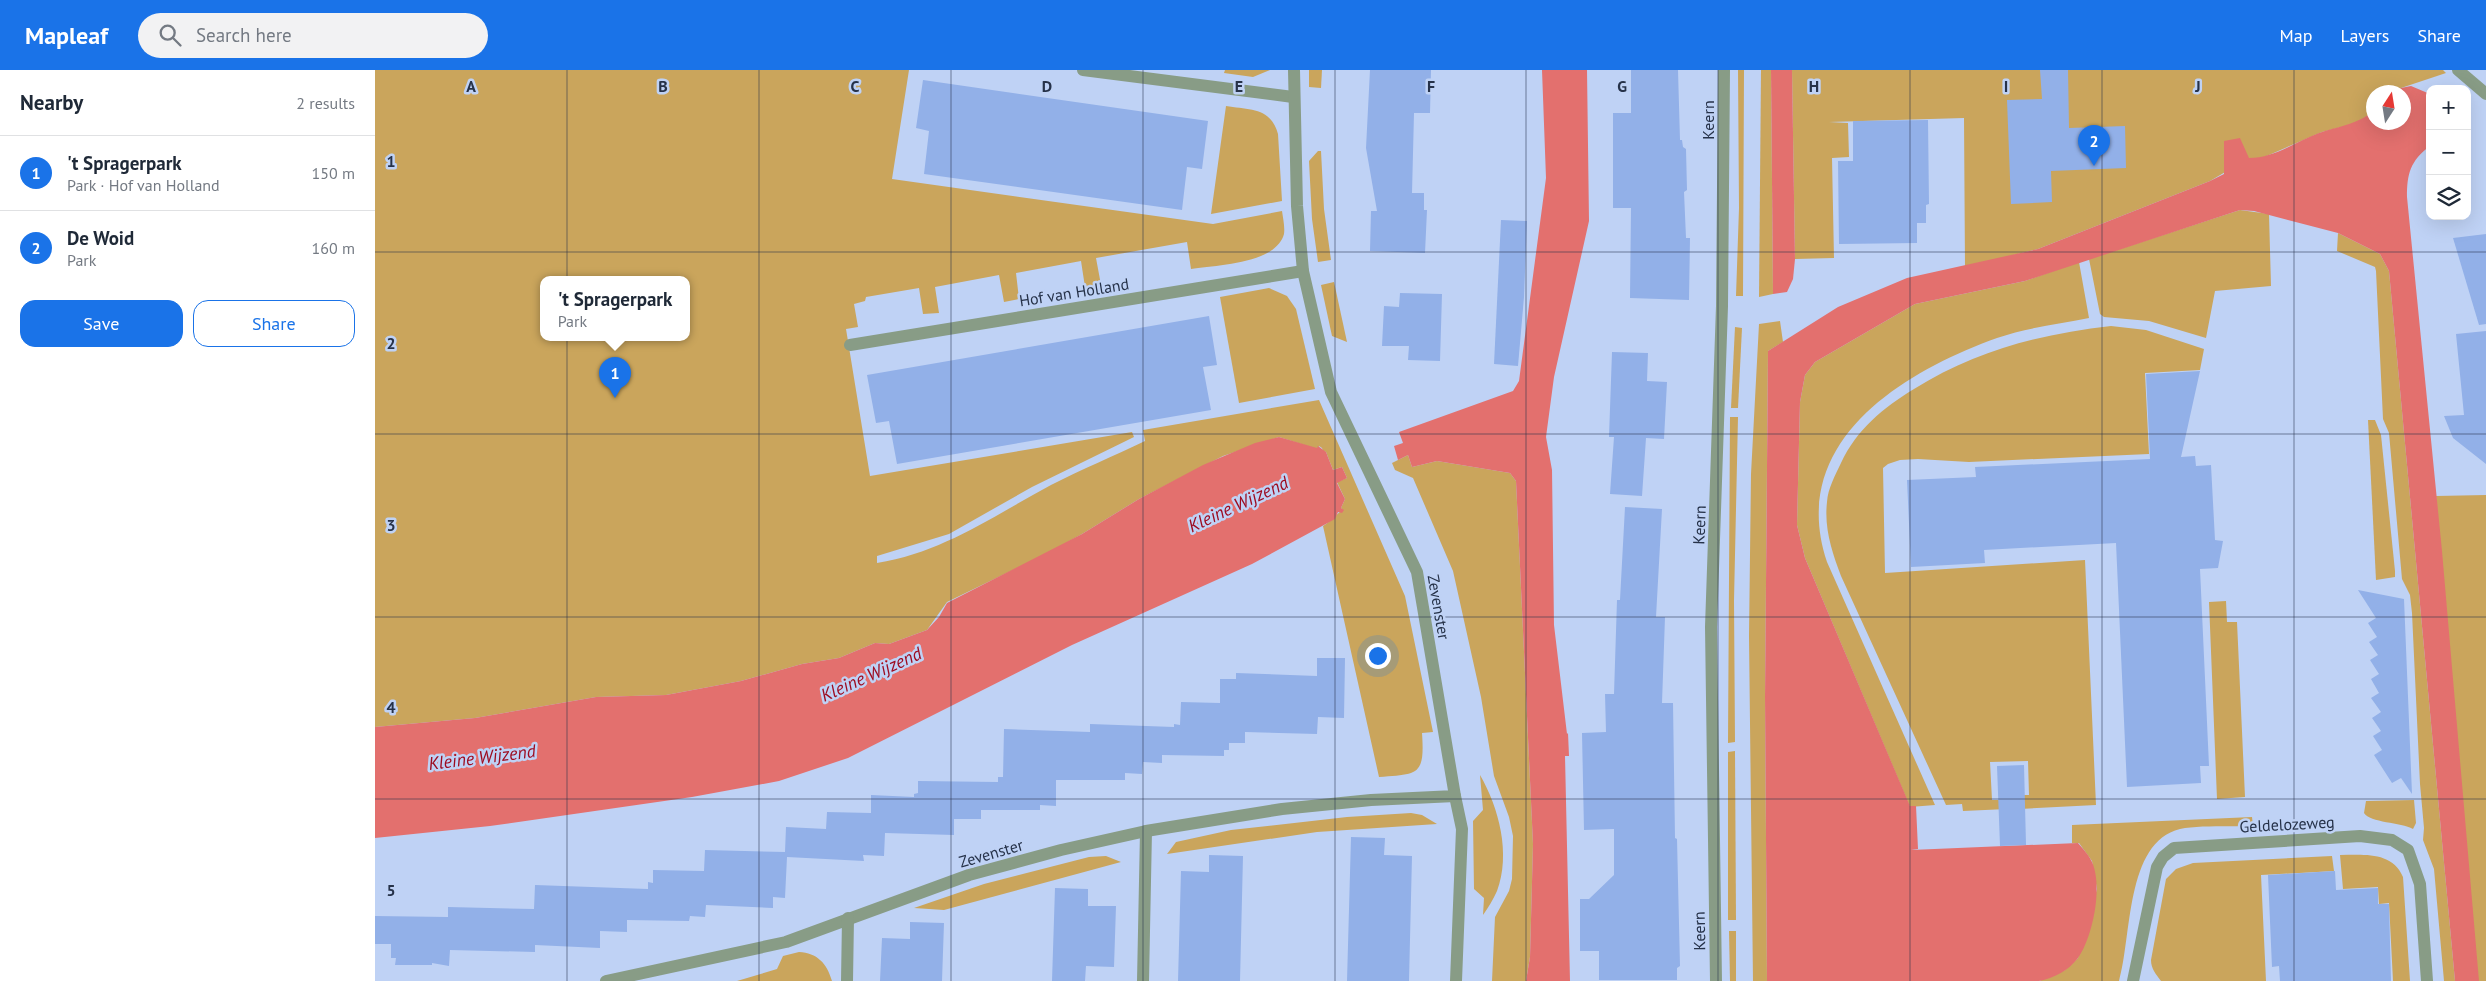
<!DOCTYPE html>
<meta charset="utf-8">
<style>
:root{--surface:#fff;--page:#f2f2f3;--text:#1f2937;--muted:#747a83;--line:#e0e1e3;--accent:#1a73e8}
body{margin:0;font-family:"PT Sans",sans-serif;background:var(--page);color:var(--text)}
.controls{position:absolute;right:15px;top:15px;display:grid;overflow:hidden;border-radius:10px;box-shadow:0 5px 20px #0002}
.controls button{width:45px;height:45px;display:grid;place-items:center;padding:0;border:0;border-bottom:1px solid var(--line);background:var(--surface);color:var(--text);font:25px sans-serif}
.compass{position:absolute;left:1991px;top:15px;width:45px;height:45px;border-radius:50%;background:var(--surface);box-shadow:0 5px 20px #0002;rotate:12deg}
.you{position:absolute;left:1002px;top:585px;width:18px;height:18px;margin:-12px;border:4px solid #fff;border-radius:50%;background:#1a73e8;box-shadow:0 0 0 8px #1a73e833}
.badge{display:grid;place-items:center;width:32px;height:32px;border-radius:50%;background:var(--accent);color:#fff;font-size:16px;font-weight:700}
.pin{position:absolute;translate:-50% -41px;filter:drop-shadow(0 1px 2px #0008)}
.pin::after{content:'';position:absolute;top:26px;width:18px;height:15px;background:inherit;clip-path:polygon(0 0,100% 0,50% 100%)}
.popup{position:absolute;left:165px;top:206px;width:150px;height:65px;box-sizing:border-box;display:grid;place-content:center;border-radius:10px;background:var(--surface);filter:drop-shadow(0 1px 4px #0005);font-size:16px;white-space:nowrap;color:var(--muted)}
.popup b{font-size:19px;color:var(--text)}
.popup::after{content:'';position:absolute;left:50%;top:100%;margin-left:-10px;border:10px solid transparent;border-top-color:var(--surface)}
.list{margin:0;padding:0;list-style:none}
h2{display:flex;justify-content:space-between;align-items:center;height:65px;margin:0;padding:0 20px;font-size:21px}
h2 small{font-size:16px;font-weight:400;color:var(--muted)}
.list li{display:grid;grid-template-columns:32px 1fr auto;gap:15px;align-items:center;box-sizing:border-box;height:75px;padding:0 20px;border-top:1px solid var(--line)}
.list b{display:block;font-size:19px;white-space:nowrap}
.list p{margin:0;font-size:16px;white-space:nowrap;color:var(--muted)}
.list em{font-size:16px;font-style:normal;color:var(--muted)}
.actions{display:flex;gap:10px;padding:15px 20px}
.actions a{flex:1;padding:11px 0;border:1px solid var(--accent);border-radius:15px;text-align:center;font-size:18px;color:var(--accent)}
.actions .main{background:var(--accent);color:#fff}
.icon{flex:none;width:28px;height:28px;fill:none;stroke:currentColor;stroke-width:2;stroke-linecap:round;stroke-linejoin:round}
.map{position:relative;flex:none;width:2111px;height:911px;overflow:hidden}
header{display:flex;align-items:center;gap:30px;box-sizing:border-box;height:70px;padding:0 25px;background:var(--accent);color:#fff}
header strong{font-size:24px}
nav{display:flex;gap:28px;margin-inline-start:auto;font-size:18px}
.search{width:350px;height:45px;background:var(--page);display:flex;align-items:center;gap:12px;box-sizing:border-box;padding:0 18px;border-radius:28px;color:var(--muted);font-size:19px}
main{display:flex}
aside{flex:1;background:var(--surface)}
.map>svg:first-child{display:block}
.green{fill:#caa55c;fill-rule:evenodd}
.water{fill:#e3706e}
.building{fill:#92b0e8}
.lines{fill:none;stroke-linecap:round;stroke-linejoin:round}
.minor{stroke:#889c86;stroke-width:12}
.tertiary{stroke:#889c86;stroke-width:12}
.grid{fill:none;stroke:#263249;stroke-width:1;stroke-opacity:0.55}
.labels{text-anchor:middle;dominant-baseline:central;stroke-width:5;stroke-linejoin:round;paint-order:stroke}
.street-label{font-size:16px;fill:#263249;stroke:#bfd2f5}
.water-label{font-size:18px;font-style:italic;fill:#9d0b20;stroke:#bfd2f5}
.grid-label{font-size:16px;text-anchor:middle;font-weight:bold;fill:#263249;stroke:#bfd2f5;stroke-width:5;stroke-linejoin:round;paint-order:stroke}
</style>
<header>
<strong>Mapleaf</strong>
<div class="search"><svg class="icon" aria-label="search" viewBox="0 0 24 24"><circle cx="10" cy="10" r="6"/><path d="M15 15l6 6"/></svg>Search here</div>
<nav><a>Map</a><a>Layers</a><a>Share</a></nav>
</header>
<main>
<aside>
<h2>Nearby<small>2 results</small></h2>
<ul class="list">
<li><span class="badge">1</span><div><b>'t Spragerpark</b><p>Park · Hof van Holland</p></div><em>150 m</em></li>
<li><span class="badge">2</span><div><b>De Woid</b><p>Park</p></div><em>160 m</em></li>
</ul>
<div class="actions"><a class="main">Save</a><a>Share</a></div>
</aside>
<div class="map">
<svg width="2111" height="911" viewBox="0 0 2111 911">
<rect width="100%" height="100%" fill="#bfd2f5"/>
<g class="green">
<path d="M 0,0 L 534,0 L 517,109 L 838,154 L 907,141 C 908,148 910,157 909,164 C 901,194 841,195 816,199 L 812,172 L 721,188 L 726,215 L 710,217 L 706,191 L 641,203 L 644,229 L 629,232 L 624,205 L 560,217 L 564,243 L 548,244 L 544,218 L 491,227 L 490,231 L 479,234 L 483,257 L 471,259 L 495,406 L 757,362 L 759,367 L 657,417 L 574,464 L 502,486 L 502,493 C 569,482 618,446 676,415 C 707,399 739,386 770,371 L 768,360 L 944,330 L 1030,526 L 1058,662 L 1047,663 C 1050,706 1043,704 1004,707 L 948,456 C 958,450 961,444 968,440 L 966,438 L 970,429 L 962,412 L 972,408 L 967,397 L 958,400 L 951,382 L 948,381 L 947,378 L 944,376 L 942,379 L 904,367 L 848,386 L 764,429 L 707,464 L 673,483 L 572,532 L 552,560 L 514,574 L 500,573 L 464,588 L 427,594 L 366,611 L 291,625 L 221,627 L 100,648 L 0,657 ZM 169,209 L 311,209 L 311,267 L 169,267 Z"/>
<path d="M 850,0 L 895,0 L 878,7 L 849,3 Z"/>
<path d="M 934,0 L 947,0 L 946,18 L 934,17 Z"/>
<path d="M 1363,0 L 1369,0 L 1368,226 L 1361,226 L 1364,138 Z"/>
<path d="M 1386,0 L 1396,0 L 1398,224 L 1384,227 Z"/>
<path d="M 1417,0 L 2068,0 L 2071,3 L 2026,18 L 2021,22 L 1998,22 L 1998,42 L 1982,53 L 1947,62 L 1887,88 L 1874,88 L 1835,111 L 1663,179 L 1590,197 L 1589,48 L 1454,52 L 1473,53 L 1474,87 L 1457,88 L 1459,188 L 1420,189 Z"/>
<path d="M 851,36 C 874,40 896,37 903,64 L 907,131 L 836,144 Z"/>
<path d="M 943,81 L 946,81 L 949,139 L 956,190 L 943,192 L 937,149 L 934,91 Z"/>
<path d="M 1865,140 L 1894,144 L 1896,216 L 1840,221 L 1831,268 L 1774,251 L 1729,247 L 1725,244 L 1714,189 Z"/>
<path d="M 1963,163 L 2005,184 L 2014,201 L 2080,911 L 2069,911 L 2059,799 L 2048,770 L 2049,758 L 2045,714 L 2037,543 L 2035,525 L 2027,509 L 2014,363 L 2008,349 L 2001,201 L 2000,197 L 1962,181 Z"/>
<path d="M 1704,192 L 1714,248 C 1683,254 1651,258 1622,268 C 1525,303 1412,373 1452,492 L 1560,735 L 1535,737 L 1430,488 L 1422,455 L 1425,332 L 1430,305 L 1440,292 L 1540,234 L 1650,211 Z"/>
<path d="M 959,212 L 972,272 L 957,266 L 946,215 Z"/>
<path d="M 894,218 L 912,226 L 921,239 L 940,319 L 864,333 L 845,227 Z"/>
<path d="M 1405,251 L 1408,272 L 1393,281 L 1390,627 L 1392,911 L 1378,911 L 1374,566 L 1376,404 L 1384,254 Z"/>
<path d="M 1736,256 L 1771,260 L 1829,279 L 1825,300 L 1770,303 L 1774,384 L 1594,392 L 1543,389 L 1525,390 L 1513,394 L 1508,398 L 1510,503 L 1710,490 L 1721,735 L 1645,739 L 1649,725 L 1654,725 L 1653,691 L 1615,692 L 1617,730 L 1632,730 L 1632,739 L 1588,741 L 1587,734 L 1571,735 L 1466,506 C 1457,482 1449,459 1452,432 C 1453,418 1460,406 1466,393 C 1482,359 1508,338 1539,319 C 1600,281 1665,264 1736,256 Z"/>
<path d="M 1360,257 L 1367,258 L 1363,338 L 1356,338 Z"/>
<path d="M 1355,347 L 1363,347 L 1359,531 L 1360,672 L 1353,673 Z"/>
<path d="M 1993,350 L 2000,350 L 2006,365 L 2020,501 L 2020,507 L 2001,510 Z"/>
<path d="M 1033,385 L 1037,397 L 1062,391 L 1135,403 L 1141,411 L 1158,774 L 1155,887 L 1151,911 L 1117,911 L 1120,847 L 1134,821 L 1137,809 L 1138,766 L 1134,747 L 1119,706 L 1106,627 L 1078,501 L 1038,408 L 1020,400 L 1017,393 Z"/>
<path d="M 2111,425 L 2111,911 L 2103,911 L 2061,426 Z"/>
<path d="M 1851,531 L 1852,552 L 1862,552 L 1870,727 L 1842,729 L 1834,532 Z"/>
<path d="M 1360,681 L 1361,850 L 1353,850 L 1353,682 Z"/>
<path d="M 1105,705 C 1124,738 1136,784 1122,821 C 1118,830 1113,838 1108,845 L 1109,828 L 1099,819 L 1098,751 L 1108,740 Z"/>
<path d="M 2039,730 L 2041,753 L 2038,759 C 2026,752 1995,753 1989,743 L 1991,731 Z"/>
<path d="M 1036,743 L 1047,745 L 1062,754 L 942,762 L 792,784 L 801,772 L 856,760 L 972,747 Z"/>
<path d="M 1877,747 L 1878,756 C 1857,757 1824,755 1805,759 C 1750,772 1757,868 1744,911 L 1664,911 L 1690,900 L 1703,888 L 1722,819 L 1717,791 L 1704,773 L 1697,773 L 1697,755 Z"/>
<path d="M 1965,785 C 1988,785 2017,781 2028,807 L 2035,911 L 2018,911 L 2014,833 L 2004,834 L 2003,817 L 1968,819 Z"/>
<path d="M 731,786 L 746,792 L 569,840 L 539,838 L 609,814 L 714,787 Z"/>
<path d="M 1957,786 L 1959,801 L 1886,805 L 1891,911 L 1786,911 C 1781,904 1776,899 1776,890 L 1791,809 L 1801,799 L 1818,793 Z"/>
<path d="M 1354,861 L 1361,861 L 1361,911 L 1355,911 Z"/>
<path d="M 424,882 C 442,883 452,893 457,911 L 362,911 L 402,899 L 408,886 Z"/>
</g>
<g class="water">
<path d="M 1167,0 L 1212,0 L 1214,151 L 1179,307 L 1171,367 L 1177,400 L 1179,555 L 1192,664 L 1193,663 L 1194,686 L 1190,686 L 1195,911 L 1151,911 L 1155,887 L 1158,774 L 1141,411 L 1135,403 L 1062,391 L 1037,397 L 1033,385 L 1023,390 L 1019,376 L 1028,373 L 1024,362 L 1138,321 L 1144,311 L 1171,108 Z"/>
<path d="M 1396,0 L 1417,0 L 1420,189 L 1418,209 L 1412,222 L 1398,224 Z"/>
<path d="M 2036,16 L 2055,24 L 2055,76 C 2035,91 2032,104 2032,127 L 2067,481 L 2104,911 L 2080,911 L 2014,201 L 2005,184 L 1963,163 L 1879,141 L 1865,140 L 1650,211 L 1540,234 L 1440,292 L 1430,305 L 1425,332 L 1422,455 L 1430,488 L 1535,736 L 1541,736 L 1543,779 L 1536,780 L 1703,773 C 1708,779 1714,785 1717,792 C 1728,816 1718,867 1703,888 C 1693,901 1679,908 1664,911 L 1392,911 L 1390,627 L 1393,281 L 1463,237 L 1532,208 L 1663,179 L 1835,111 L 1849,104 L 1849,71 L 1865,68 L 1874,88 C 1899,88 1920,72 1944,63 C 1965,56 1979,55 1998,42 L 1998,52 L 2028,52 L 2028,22 L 2021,22 L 2026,18 Z"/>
<path d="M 904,367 L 942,378 L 943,376 L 951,382 L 958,400 L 967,397 L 972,408 L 962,413 L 970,429 L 966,438 L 969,440 L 967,443 L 963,442 L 960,449 L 877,494 L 697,575 L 473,688 L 404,711 L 317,727 L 115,756 L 0,768 L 0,657 L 100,648 L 221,627 L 291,625 L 366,611 L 427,594 L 464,588 L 500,573 L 514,574 L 552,560 L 564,547 L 572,533 L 707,464 L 764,429 L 828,395 L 880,373 Z"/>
</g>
<g class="building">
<path d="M 995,0 L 1056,0 L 1055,43 L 1039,43 L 1037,123 L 1049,123 L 1049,140 L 1052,140 L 1050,183 L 995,181 L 996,141 L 1002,141 L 991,78 Z"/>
<path d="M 1256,0 L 1303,0 L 1305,70 L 1307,70 L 1308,77 L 1311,79 L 1312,120 L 1309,122 L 1311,168 L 1315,168 L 1314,230 L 1255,228 L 1256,138 L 1238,138 L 1238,43 L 1256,43 Z"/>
<path d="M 1665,0 L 1693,0 L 1694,58 L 1750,56 L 1751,98 L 1676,101 L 1677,132 L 1636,134 L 1632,30 L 1667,29 Z"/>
<path d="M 548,10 L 833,51 L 827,99 L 812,97 L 807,140 L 549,104 L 554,61 L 541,58 Z"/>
<path d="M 1553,50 L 1554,134 L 1551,135 L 1551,153 L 1542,153 L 1542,173 L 1464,174 L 1463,91 L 1478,91 L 1478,51 Z"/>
<path d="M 1126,150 L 1152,151 L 1149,227 L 1143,296 L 1119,294 Z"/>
<path d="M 2111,164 L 2111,254 L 2104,255 L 2078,168 Z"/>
<path d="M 1025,223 L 1067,224 L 1065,291 L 1033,290 L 1034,276 L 1007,276 L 1009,236 L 1024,237 Z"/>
<path d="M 834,246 L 842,295 L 828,297 L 836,340 L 522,394 L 514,351 L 501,353 L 492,305 Z"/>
<path d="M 2111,261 L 2111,394 L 2078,368 L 2069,346 L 2089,345 L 2081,264 Z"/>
<path d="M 1237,282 L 1273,283 L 1272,311 L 1292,312 L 1289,369 L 1271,368 L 1267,426 L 1235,424 L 1239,367 L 1234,367 Z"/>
<path d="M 1825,301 L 1806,387 L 1820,386 L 1821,396 L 1836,395 L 1840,470 L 1848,471 L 1843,498 L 1825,499 L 1834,696 L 1825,696 L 1826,713 L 1752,717 L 1741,473 L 1609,480 L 1610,493 L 1536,497 L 1532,410 L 1601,407 L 1600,397 L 1775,389 L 1771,304 Z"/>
<path d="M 1250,437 L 1287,439 L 1281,547 L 1290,547 L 1287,633 L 1298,633 L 1300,768 L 1302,769 L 1305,896 L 1302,898 L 1302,910 L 1224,910 L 1224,881 L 1205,881 L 1205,829 L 1214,829 L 1239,805 L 1239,759 L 1209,760 L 1207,663 L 1231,662 L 1230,624 L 1239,624 L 1242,530 L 1245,530 Z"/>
<path d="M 1983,520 L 2029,529 L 2037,724 L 2026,708 L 2017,713 L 1999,685 L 2007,680 L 1998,666 L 2006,661 L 1997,648 L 2006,642 L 1996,628 L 2004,623 L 1996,609 L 2004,604 L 1995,590 L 2003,585 L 1994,572 L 2002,567 L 1993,553 L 2001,548 Z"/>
<path d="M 942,588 L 970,588 L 969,648 L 943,647 L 942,664 L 870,662 L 870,673 L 854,673 L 854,680 L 849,680 L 849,686 L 787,685 L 787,693 L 768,692 L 767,704 L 750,703 L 750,710 L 681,710 L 681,736 L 665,735 L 665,740 L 606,740 L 606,749 L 579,749 L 579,765 L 510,763 L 509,786 L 488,785 L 489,791 L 412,787 L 410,828 L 398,827 L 398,838 L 331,835 L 330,847 L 315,846 L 314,851 L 252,850 L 252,862 L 225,861 L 225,878 L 160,875 L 160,882 L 75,880 L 74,896 L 57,893 L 57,895 L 20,895 L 21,888 L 16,888 L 16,874 L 0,874 L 0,846 L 73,847 L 73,837 L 159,839 L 160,815 L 273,819 L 273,812 L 278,813 L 278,800 L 329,801 L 330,780 L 410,782 L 411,757 L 451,759 L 452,742 L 496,743 L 496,725 L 539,727 L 539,724 L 543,723 L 543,711 L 623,712 L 623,707 L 628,707 L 629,659 L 715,662 L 715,654 L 799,657 L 799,654 L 805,655 L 806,632 L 845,633 L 845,609 L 861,609 L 861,603 L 942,606 Z"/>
<path d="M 1649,695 L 1651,775 L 1625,776 L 1622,696 Z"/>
<path d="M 976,767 L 1010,768 L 1009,785 L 1037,786 L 1034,911 L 972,911 Z"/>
<path d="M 834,785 L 868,786 L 865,911 L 803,911 L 806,801 L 834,802 Z"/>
<path d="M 1960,801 L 1961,820 L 2003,818 L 2003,834 L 2014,834 L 2016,911 L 1905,911 L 1904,896 L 1897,897 L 1893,805 Z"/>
<path d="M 680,818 L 713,819 L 713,836 L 741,836 L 739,897 L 711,896 L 710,911 L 677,911 Z"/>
<path d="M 535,852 L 569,853 L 567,911 L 505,911 L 507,868 L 535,869 Z"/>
</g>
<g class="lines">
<g class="minor">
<path d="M 708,0 L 918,27"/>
<path d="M 2083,0 L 2111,24"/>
<path d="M 475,275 L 928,201"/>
<path d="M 1080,726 L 1087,759 L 1081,911"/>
<path d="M 231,911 L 411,872 L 594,805 L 686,780 L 771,761 L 907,739 L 996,730 L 1080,726 L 1042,502 L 956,322 L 928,201 L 922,136 L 919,0"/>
<path d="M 472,911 L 473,848"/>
<path d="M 768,911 L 771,761"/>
<path d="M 1758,911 L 1782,797 L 1788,787 L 1799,778 L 1985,766 L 2017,770 L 2033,780 L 2045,814 L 2052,911"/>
</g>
<path class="tertiary" d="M 1341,911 L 1336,557 L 1347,236 L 1349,0"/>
</g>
<path class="grid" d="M 192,0 L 192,911M 384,0 L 384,911M 576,0 L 576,911M 768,0 L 768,911M 960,0 L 960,911M 1151,0 L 1151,911M 1343,0 L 1343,911M 1535,0 L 1535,911M 1727,0 L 1727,911M 1919,0 L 1919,911M 0,182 L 2111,182M 0,364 L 2111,364M 0,547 L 2111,547M 0,729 L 2111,729"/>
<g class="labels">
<g class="street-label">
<text transform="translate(1333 50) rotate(-90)">Keern</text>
<text transform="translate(699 222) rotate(-9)">Hof van Holland</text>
<text transform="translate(1324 455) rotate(-88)">Keern</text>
<text transform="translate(1064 537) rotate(80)">Zevenster</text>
<text transform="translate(1912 754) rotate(-3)">Geldelozeweg</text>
<text transform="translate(616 783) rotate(-16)">Zevenster</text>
<text transform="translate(1324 861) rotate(-91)">Keern</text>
</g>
<g class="water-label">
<text transform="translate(863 434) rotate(-25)">Kleine Wijzend</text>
<text transform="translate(496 604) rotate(-24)">Kleine Wijzend</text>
<text transform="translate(107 687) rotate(-7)">Kleine Wijzend</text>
</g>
</g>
<g class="grid-label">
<text x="96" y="22">A</text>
<text x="288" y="22">B</text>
<text x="480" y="22">C</text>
<text x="672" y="22">D</text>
<text x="864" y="22">E</text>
<text x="1056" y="22">F</text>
<text x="1247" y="22">G</text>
<text x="1439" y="22">H</text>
<text x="1631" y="22">I</text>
<text x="1823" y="22">J</text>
<text x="16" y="97">1</text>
<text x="16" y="279">2</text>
<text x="16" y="461">3</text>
<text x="16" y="643">4</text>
<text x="16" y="826">5</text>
</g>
</svg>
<div class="controls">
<button>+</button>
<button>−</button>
<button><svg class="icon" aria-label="layers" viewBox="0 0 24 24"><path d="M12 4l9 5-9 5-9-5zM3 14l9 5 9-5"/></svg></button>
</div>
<svg class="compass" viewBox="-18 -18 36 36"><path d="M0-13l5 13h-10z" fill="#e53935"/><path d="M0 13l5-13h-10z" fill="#747a83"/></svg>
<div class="you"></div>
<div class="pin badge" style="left:240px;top:328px">1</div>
<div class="popup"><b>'t Spragerpark</b>Park</div>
<div class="pin badge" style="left:1719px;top:96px">2</div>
</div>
</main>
